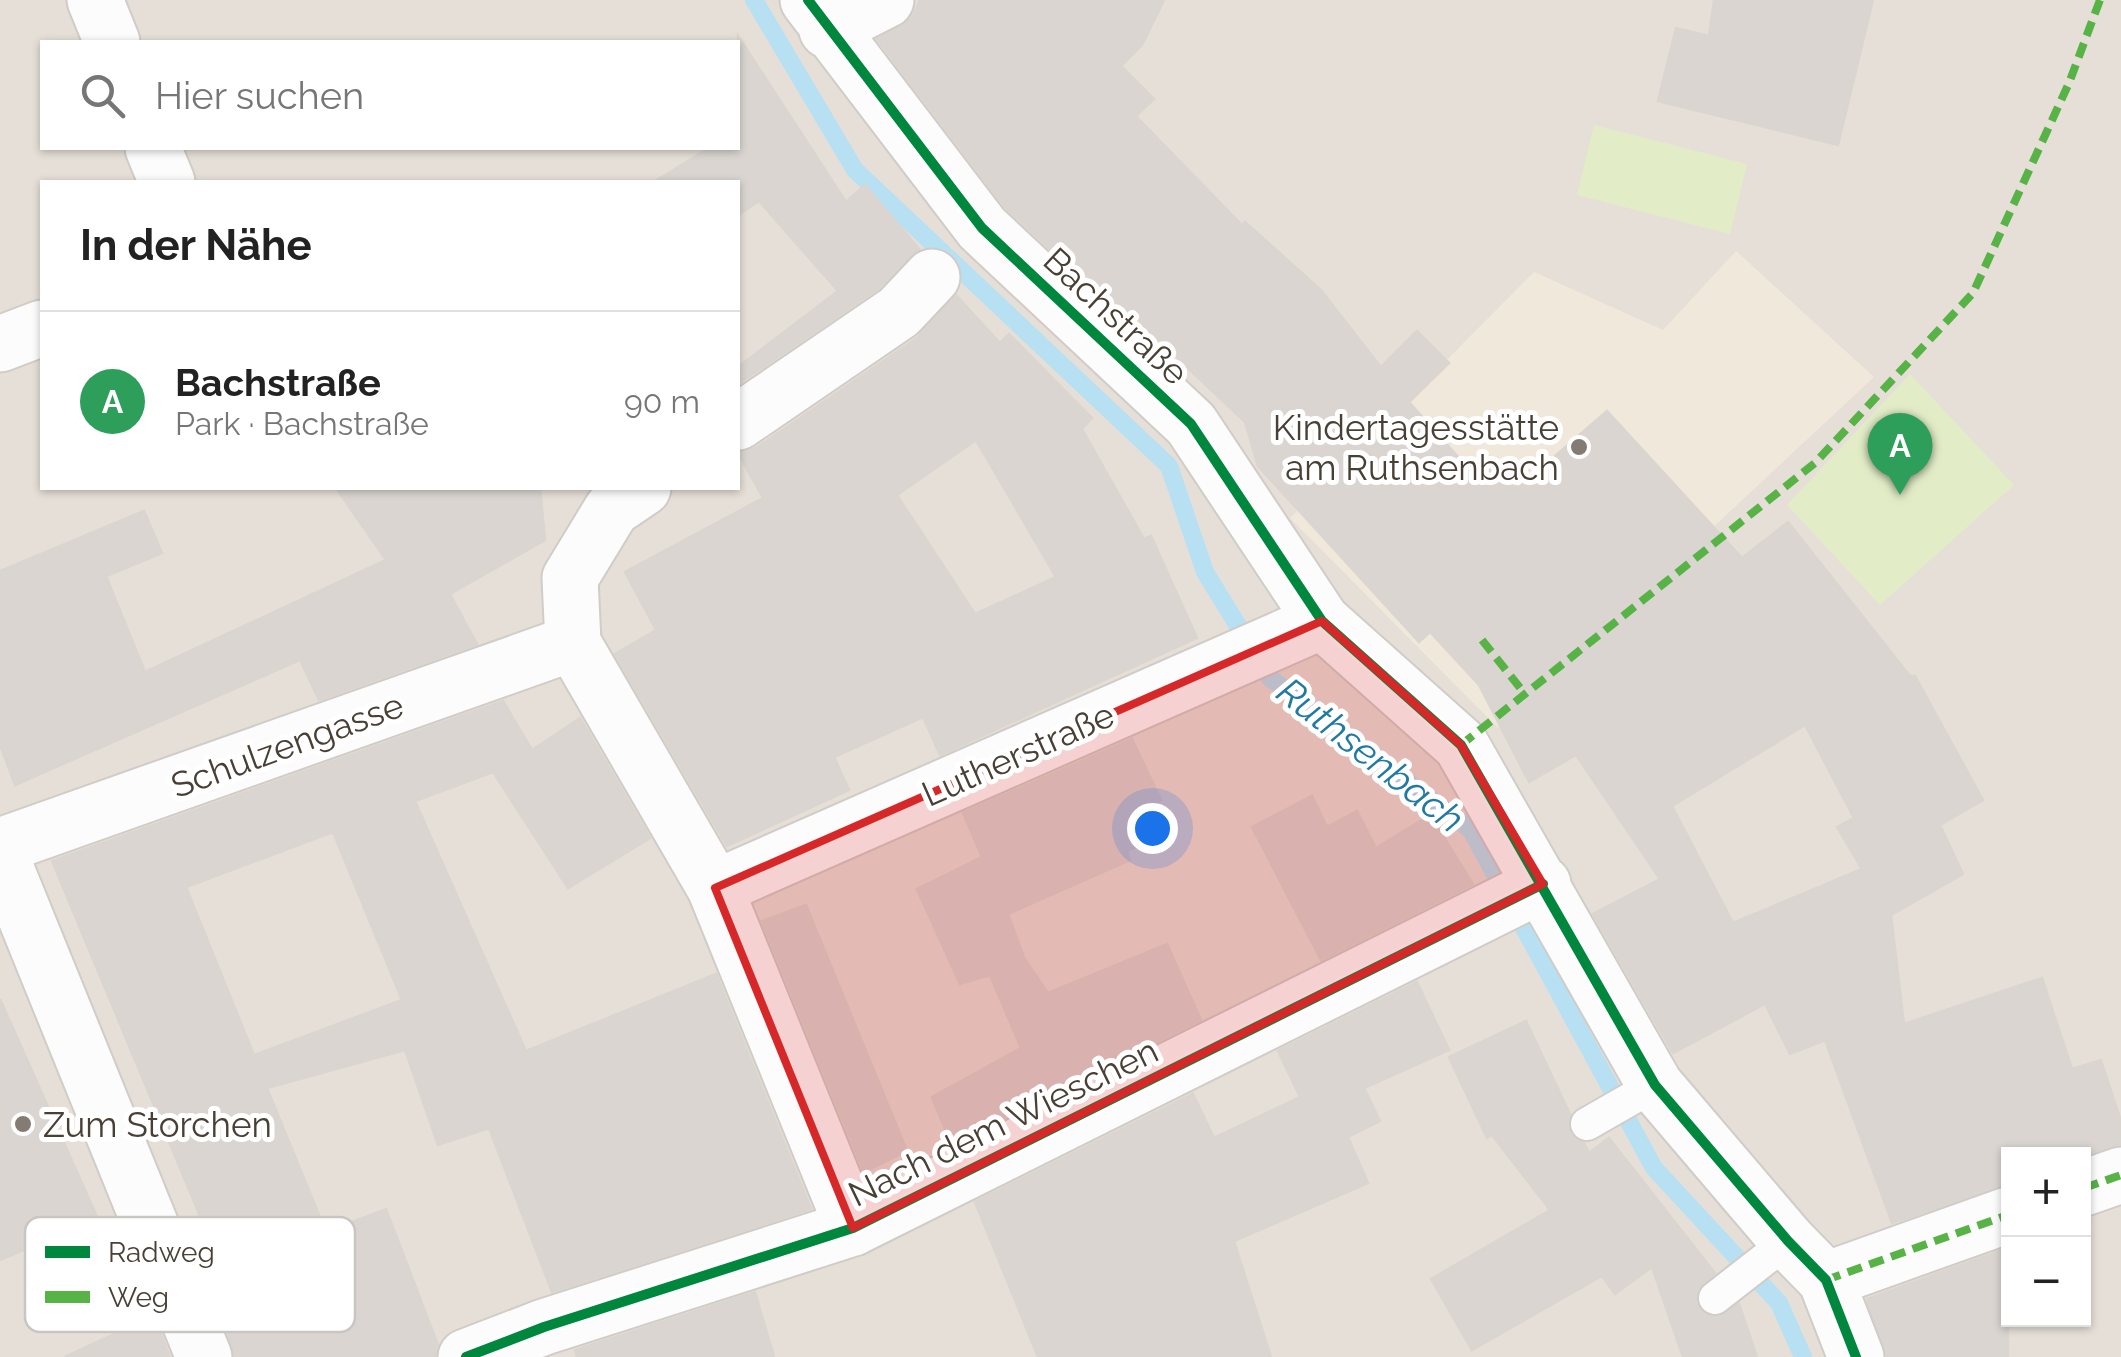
<!DOCTYPE html>
<html lang="de">
<meta charset="utf-8">
<style>
:root{--surface:#fff;--page:#f6f6f6;--text:#222;--muted:#767676;--line:#e0e0e0;--accent:#847c74}
body{margin:0;font-family:Raleway,sans-serif;background:var(--page);color:var(--text)}
.controls{position:absolute;right:30px;bottom:30px;display:grid;overflow:hidden;border-radius:0px;box-shadow:0 2px 8px #0004}
.controls button{width:90px;height:90px;display:grid;place-items:center;padding:0;border:0;border-bottom:2px solid var(--line);background:var(--surface);color:var(--text);font:50px sans-serif}
.you{position:absolute;left:1152px;top:828px;width:35px;height:35px;margin:-25px;border:8px solid #fff;border-radius:50%;background:#1a73e8;box-shadow:0 0 0 15px #1a73e833}
.badge{display:grid;place-items:center;width:65px;height:65px;border-radius:50%;background:var(--accent);color:#fff;font-size:32px;font-weight:700}
.pin{position:absolute;translate:-50% -82px;filter:drop-shadow(0 2px 5px #0008)}
.pin::after{content:'';position:absolute;top:52px;width:35px;height:30px;background:inherit;clip-path:polygon(0 0,100% 0,50% 100%)}
.list{margin:0;padding:0;list-style:none}
h2{display:flex;justify-content:space-between;align-items:center;height:130px;margin:0;padding:0 40px;font-size:42px}
h2 small{font-size:32px;font-weight:400;color:var(--muted)}
.list li{display:grid;grid-template-columns:65px 1fr auto;gap:30px;align-items:center;box-sizing:border-box;height:180px;padding:0 40px;border-top:2px solid var(--line)}
.list b{display:block;font-size:38px;white-space:nowrap}
.list p{margin:0;font-size:32px;white-space:nowrap;color:var(--muted)}
.list em{font-size:32px;font-style:normal;color:var(--muted)}
.icon{flex:none;width:55px;height:55px;fill:none;stroke:currentColor;stroke-width:2;stroke-linecap:round;stroke-linejoin:round}
.map{position:relative;flex:none;width:2121px;height:1357px;overflow:hidden}
.search{position:absolute;background:var(--surface);box-shadow:0 2px 8px #0004;left:40px;top:40px;width:700px;height:110px;display:flex;align-items:center;gap:25px;box-sizing:border-box;padding:0 35px;border-radius:0px;color:var(--muted);font-size:38px}
.panel{position:absolute;background:var(--surface);box-shadow:0 2px 8px #0004;left:40px;top:180px;width:700px;height:310px;border-radius:0px}
.map>svg:first-child{display:block}
.residential{fill:#e6dfd7;fill-rule:evenodd}
.education{fill:#f0e8db}
.green{fill:#e2edc8}
.lines{fill:none;stroke-linecap:round;stroke-linejoin:round}
.stream{stroke:#b7e1f2;stroke-width:18}
.building{fill:#dad5d1;stroke:#dad5cf;stroke-width:2.5;fill-rule:evenodd}
.lane-casing{stroke:#d0ccc7;stroke-width:36}
.street-casing{stroke:#d0ccc7;stroke-width:59}
.lane{stroke:#fdfcfc;stroke-width:32}
.street{stroke:#fdfcfc;stroke-width:55}
.quiet{stroke:#57b346;stroke-width:8;stroke-dasharray:15 8;stroke-linecap:butt}
.cycleway-casing{stroke:#fff;stroke-width:16}
.cycleway{stroke:#00873e;stroke-width:10}
.marked{fill:#d62828;fill-opacity:0.2;stroke:#d62828;stroke-width:8;stroke-linejoin:round}
.poi-dot{fill:#847c74;stroke:#fff;stroke-width:4}
.labels{text-anchor:middle;dominant-baseline:central;stroke-width:10;stroke-linejoin:round;paint-order:stroke}
.street-label{font-size:35px;fill:#483f35;stroke:#fff}
.poi-label{font-size:35px;fill:#483f35;stroke:#fff;text-anchor:end}
.water-label{font-size:38px;font-style:italic;fill:#227aa3;stroke:#fff}
.key{fill:#fff;stroke:#c8c5c2;stroke-width:2.5}
.key-label{font-size:28px;fill:#483f35}
</style>
<div class="map">
<svg width="2121" height="1357" viewBox="0 0 2121 1357">
<rect width="100%" height="100%" fill="#f2eeea"/>
<path class="residential" d="M 0,0 L 2121,0 L 2121,1357 L 0,1357 ZM 42,42 L 738,42 L 738,148 L 42,148 ZM 42,182 L 738,182 L 738,488 L 42,488 ZM 2008,1154 L 2084,1154 L 2084,1320 L 2008,1320 Z"/>
<path class="education" d="M 1736,251 L 1874,377 L 1498,728 L 1290,518 L 1534,272 L 1663,330 Z"/>
<g class="green">
<path d="M 1594,125 L 1747,164 L 1730,234 L 1577,195 Z"/>
<path d="M 1910,374 L 2014,485 L 1880,605 L 1787,505 Z"/>
</g>
<g class="lines">
<path class="stream" d="M 754,0 L 855,170 L 1169,466 L 1205,572 L 1270,678 L 1471,830 L 1654,1168 L 1779,1303 L 1803,1357"/>
</g>
<g class="building">
<path d="M 920,0 L 1164,0 L 1142,45 L 1121,66 L 1154,99 L 1136,116 L 1242,225 L 1245,222 L 1320,289 L 1381,367 L 1417,331 L 1449,363 L 1409,402 L 1469,469 L 1486,453 L 1518,488 L 1607,411 L 1742,558 L 1788,522 L 1910,676 L 1915,676 L 1983,800 L 1940,825 L 1963,874 L 1891,915 L 1904,1024 L 2042,978 L 2072,1069 L 2101,1060 L 2121,1121 L 2121,1145 L 2084,1155 L 2008,1154 L 2008,1185 L 1892,1223 L 1825,1040 L 1790,1054 L 1765,1004 L 1673,1053 L 1593,914 L 1660,879 L 1576,755 L 1529,782 L 1479,685 L 1430,632 L 1419,642 L 1258,466 L 1245,422 L 1133,316 L 1130,319 L 1056,244 L 1050,249 L 1005,207 L 877,39 L 912,18 ZM 1805,725 L 1854,818 L 1837,827 L 1862,869 L 1733,923 L 1672,806 Z"/>
<path d="M 1714,0 L 1873,0 L 1838,145 L 1658,101 L 1676,28 L 1709,36 Z"/>
<path d="M 738,36 L 846,202 L 865,185 L 919,249 L 879,288 L 738,384 L 738,367 L 838,291 L 759,201 L 738,215 L 738,182 L 654,182 L 709,148 L 738,148 Z"/>
<path d="M 956,295 L 1000,343 L 1009,334 L 1092,418 L 1082,429 L 1144,539 L 1151,536 L 1197,638 L 940,755 L 923,717 L 834,757 L 849,790 L 727,846 L 615,654 L 656,630 L 625,572 L 763,498 L 738,453 L 756,448 L 917,338 ZM 976,440 L 1056,577 L 975,614 L 897,495 Z"/>
<path d="M 336,488 L 540,488 L 545,540 L 450,594 L 477,644 L 319,700 L 300,660 L 15,785 L 0,745 L 0,571 L 144,511 L 162,553 L 106,576 L 145,672 L 386,560 Z"/>
<path d="M 503,701 L 532,750 L 580,718 L 650,838 L 568,888 L 493,772 L 415,801 L 526,1051 L 716,974 L 811,1209 L 552,1292 L 489,1128 L 438,1145 L 405,1050 L 267,1088 L 326,1232 L 386,1209 L 438,1345 L 436,1357 L 235,1357 L 210,1289 L 227,1281 L 52,861 ZM 333,832 L 402,1000 L 254,1055 L 186,887 Z"/>
<path d="M 1132,739 L 1161,800 L 1142,809 L 1156,837 L 1127,851 L 1130,860 L 1008,914 L 1024,958 L 1048,993 L 1167,944 L 1201,1020 L 951,1144 L 932,1097 L 1021,1048 L 990,975 L 960,984 L 917,889 L 982,857 L 963,813 Z"/>
<path d="M 1312,796 L 1327,827 L 1357,811 L 1376,848 L 1430,815 L 1473,884 L 1321,960 L 1252,827 Z"/>
<path d="M 806,905 L 907,1151 L 864,1172 L 762,921 Z"/>
<path d="M 1417,982 L 1449,1050 L 1364,1088 L 1380,1121 L 1348,1137 L 1368,1183 L 1234,1241 L 1271,1357 L 1038,1357 L 975,1202 L 1193,1094 L 1214,1138 L 1300,1097 L 1278,1051 Z"/>
<path d="M 0,999 L 98,1219 L 0,1260 Z"/>
<path d="M 1526,1021 L 1570,1114 L 1570,1135 L 1584,1143 L 1589,1153 L 1609,1138 L 1715,1273 L 1697,1290 L 1699,1309 L 1717,1318 L 1739,1304 L 1757,1357 L 1683,1357 L 1652,1267 L 1615,1294 L 1602,1276 L 1472,1350 L 1431,1279 L 1550,1210 L 1492,1135 L 1487,1138 L 1449,1057 Z"/>
<path d="M 2008,1248 L 2008,1357 L 1886,1357 L 1867,1299 Z"/>
<path d="M 755,1292 L 774,1357 L 577,1357 L 575,1350 Z"/>
<path d="M 153,1316 L 170,1357 L 65,1357 Z"/>
</g>
<g class="lines">
<g class="lane-casing">
<g id="lane">
<path d="M 1587,1124 L 1655,1085"/>
<path d="M 1715,1298 L 1788,1241"/>
</g>
</g>
<g class="street-casing">
<g id="street">
<path d="M 95,0 L 112,42"/>
<path d="M 808,0 L 982,228 L 1191,424 L 1322,621 L 1461,745 L 1655,1085 L 1788,1241 L 1826,1280 L 1856,1357"/>
<path d="M 827,30 L 886,0"/>
<path d="M 153,148 L 167,182"/>
<path d="M 0,344 L 42,328"/>
<path d="M 738,422 L 899,312 L 932,277"/>
<path d="M 643,488 L 612,509 L 570,578 L 573,643 L 715,888 L 853,1228"/>
<path d="M 0,846 L 573,643"/>
<path d="M 0,854 L 204,1357"/>
<path d="M 715,888 L 1322,621"/>
<path d="M 2084,1188 L 2121,1175"/>
<path d="M 1826,1280 L 2008,1215"/>
<path d="M 466,1357 L 544,1327 L 853,1228 L 1543,884"/>
</g>
</g>
<use href="#lane" class="lane"/>
<use href="#street" class="street"/>
<g class="quiet">
<path d="M 1482,640 L 1525,694"/>
<path d="M 1461,745 L 1815,463 L 1973,293 L 2069,83 L 2100,0"/>
<path d="M 2084,1188 L 2121,1175"/>
<path d="M 1826,1280 L 2008,1215"/>
</g>
<g class="cycleway-casing">
<g id="cycleway">
<path d="M 808,0 L 982,228 L 1191,424 L 1322,621 L 1461,745 L 1655,1085 L 1788,1241 L 1826,1280 L 1856,1357"/>
<path d="M 466,1357 L 544,1327 L 853,1228 L 1543,884"/>
</g>
</g>
<use href="#cycleway" class="cycleway"/>
</g>
<path class="marked" d="M 1322,621 L 1461,745 L 1543,884 L 853,1228 L 715,888 Z"/>
<g class="poi-dot">
<circle cx="1579" cy="447" r="10"/>
<circle cx="23" cy="1124" r="10"/>
</g>
<g class="labels">
<g class="street-label">
<text transform="translate(1116 316) rotate(43)">Bachstraße</text>
<text transform="translate(287 745) rotate(-20)">Schulzengasse</text>
<text transform="translate(1018 754) rotate(-24)">Lutherstraße</text>
<text transform="translate(1003 1122) rotate(-26)">Nach dem Wieschen</text>
</g>
<g class="poi-label">
<text x="1559" y="427">Kindertagesstätte<tspan x="1559" dy="40">am Ruthsenbach</tspan></text>
<text x="43" y="1124" text-anchor="start">Zum Storchen</text>
</g>
<g class="water-label">
<text transform="translate(1371 755) rotate(38)">Ruthsenbach</text>
</g>
</g>
<rect x="25" y="1217" width="330" height="115" rx="15" class="key"/>
<rect x="45" y="1246" width="45" height="12" fill="#00873e"/>
<rect x="45" y="1291" width="45" height="12" fill="#57b346"/>
<g class="key-label">
<text x="108" y="1262">Radweg</text>
<text x="108" y="1307">Weg</text>
</g>
</svg>
<div class="controls">
<button>+</button>
<button>−</button>
</div>
<div class="you"></div>
<div class="pin badge" style="left:1900px;top:495px;background:#2e9e5b">A</div>
<div class="search"><svg class="icon" aria-label="search" viewBox="0 0 24 24"><circle cx="10" cy="10" r="6"/><path d="M15 15l6 6"/></svg>Hier suchen</div>
<section class="panel">
<h2>In der Nähe<small></small></h2>
<ul class="list">
<li><span class="badge" style="background:#2e9e5b">A</span><div><b>Bachstraße</b><p>Park · Bachstraße</p></div><em>90 m</em></li>
</ul>
</section>
</div>
